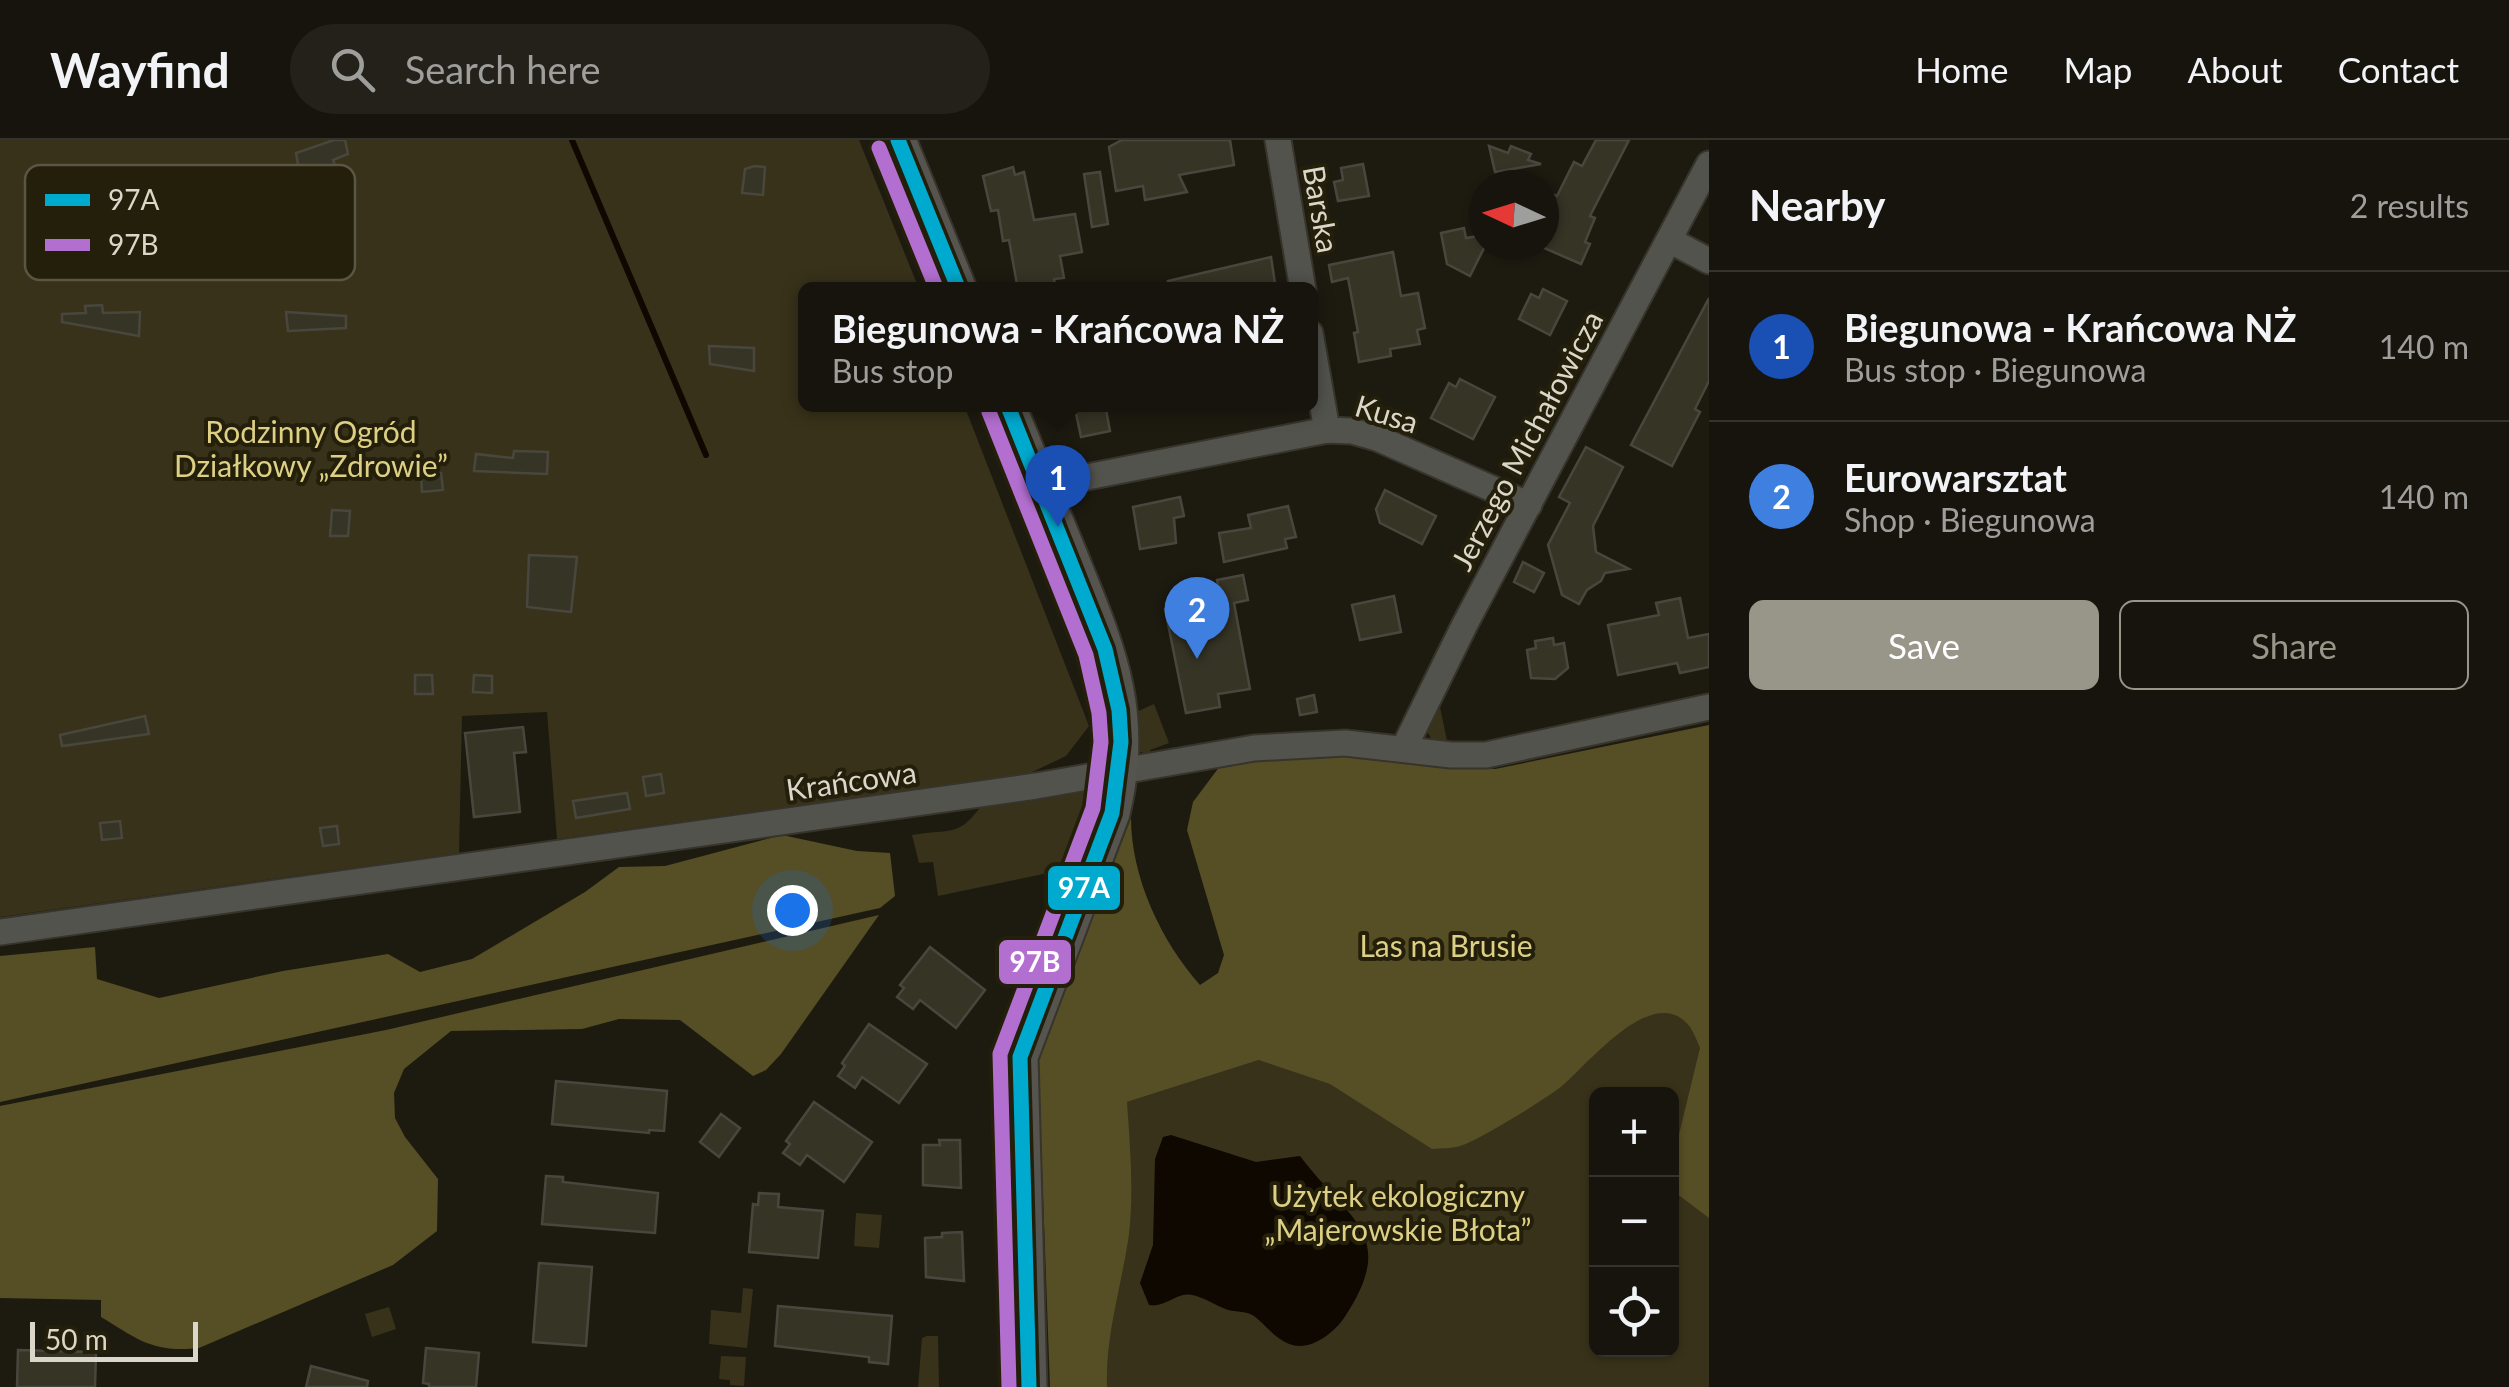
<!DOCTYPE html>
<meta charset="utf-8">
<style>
:root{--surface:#16140c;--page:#23211a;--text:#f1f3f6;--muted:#9e9e9d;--line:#35332d;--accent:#989589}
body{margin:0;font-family:Lato,sans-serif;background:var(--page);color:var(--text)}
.controls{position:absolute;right:30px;bottom:30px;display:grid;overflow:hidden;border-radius:15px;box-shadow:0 2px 8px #0004}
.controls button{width:90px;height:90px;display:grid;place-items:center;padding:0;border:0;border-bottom:2px solid var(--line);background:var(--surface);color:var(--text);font:50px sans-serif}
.compass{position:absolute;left:1469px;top:30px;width:90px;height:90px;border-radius:50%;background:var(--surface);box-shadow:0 2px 8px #0004;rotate:274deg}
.scale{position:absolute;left:30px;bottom:25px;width:168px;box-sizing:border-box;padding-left:10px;border:5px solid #dad7ca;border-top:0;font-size:28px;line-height:35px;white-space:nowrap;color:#dad7ca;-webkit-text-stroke:8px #231f0a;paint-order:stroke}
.you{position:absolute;left:792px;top:770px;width:35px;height:35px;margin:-25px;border:8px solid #fff;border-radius:50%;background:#1a73e8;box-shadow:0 0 0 15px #1a73e833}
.badge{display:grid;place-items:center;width:65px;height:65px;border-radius:50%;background:var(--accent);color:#fff;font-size:32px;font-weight:700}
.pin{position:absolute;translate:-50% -82px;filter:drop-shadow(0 2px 5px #0008)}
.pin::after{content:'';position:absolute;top:52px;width:35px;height:30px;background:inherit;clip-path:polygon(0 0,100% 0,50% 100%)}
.popup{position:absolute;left:798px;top:142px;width:520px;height:130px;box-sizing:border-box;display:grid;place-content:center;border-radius:15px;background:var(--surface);filter:drop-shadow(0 2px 8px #0005);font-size:32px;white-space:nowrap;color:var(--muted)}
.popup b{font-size:38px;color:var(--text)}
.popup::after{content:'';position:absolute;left:50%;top:100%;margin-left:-20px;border:20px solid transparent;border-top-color:var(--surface)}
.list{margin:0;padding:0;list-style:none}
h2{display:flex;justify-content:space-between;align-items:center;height:130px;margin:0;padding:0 40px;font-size:42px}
h2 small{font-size:32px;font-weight:400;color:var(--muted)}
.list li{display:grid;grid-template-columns:65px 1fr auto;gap:30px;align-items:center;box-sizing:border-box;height:150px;padding:0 40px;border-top:2px solid var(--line)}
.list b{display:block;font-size:38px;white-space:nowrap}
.list p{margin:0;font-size:32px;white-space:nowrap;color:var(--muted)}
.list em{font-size:32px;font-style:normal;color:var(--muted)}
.actions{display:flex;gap:20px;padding:30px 40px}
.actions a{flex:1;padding:22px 0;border:2px solid var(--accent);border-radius:15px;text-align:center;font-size:35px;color:var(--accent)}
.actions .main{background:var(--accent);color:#fff}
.icon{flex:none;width:55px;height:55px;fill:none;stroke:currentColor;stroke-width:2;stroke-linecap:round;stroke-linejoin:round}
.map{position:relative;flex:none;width:1709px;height:1247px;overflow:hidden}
header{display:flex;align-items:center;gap:60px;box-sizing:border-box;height:140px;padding:0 50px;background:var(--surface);border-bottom:2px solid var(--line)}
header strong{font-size:48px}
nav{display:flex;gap:55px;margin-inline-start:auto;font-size:35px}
.search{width:700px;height:90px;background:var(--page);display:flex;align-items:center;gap:25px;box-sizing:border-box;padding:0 35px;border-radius:55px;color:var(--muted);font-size:38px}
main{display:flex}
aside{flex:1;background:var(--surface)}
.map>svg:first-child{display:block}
.green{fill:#38321a;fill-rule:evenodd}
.forest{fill:#564e25}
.water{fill:#0e0801}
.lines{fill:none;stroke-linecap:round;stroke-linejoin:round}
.stream{stroke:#0e0801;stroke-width:6}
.building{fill:#363425;stroke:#49473d;stroke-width:2.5}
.street-casing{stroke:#37342b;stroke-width:29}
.secondary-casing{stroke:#37342b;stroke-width:39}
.street{stroke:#53534e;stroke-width:25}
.secondary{stroke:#55544e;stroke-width:35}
.bus-1-casing{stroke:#231f0a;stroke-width:22}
.bus-2-casing{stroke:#231f0a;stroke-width:22}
.bus-1{stroke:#00a9ce;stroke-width:15}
.bus-2{stroke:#b36fd0;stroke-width:15}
.labels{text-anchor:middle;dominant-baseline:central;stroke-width:8;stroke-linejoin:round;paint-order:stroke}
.street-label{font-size:30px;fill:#dad7ca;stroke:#231f0a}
.park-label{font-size:30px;fill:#ddcf84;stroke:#231f0a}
.key{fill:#231f0a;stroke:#5a5644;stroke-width:2.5}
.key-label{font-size:28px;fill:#dad7ca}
.line-badge{stroke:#231f0a;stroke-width:4}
.badge-label{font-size:28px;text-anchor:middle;font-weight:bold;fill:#fff}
</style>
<header>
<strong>Wayfind</strong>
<div class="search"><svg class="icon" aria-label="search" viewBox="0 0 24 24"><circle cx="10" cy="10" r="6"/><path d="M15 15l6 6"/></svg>Search here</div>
<nav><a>Home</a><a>Map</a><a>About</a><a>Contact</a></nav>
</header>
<main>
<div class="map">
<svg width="1709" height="1247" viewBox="0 0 1709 1247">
<rect width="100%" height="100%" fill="#1d1b10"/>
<g class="green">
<path d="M 0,0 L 859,0 L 919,149 L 806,150 L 806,264 L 964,265 L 1089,586 L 1066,616 L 1030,633 L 557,699 L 547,572 L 462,576 L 459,713 L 0,777 Z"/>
<path d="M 1439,562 L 1448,606 L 1433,602 L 1427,591 Z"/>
<path d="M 1154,564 L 1169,603 L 1150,610 L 1149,614 L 1136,611 L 1132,574 Z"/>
<path d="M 1097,646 L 1103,659 L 1037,832 L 1021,831 L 1062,730 L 938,756 L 933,722 L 919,723 L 912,695 C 952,688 958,699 984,662 Z"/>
<path d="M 1709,838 L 1709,1247 L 1079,1247 L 1127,962 L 1259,920 ZM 1596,954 L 1672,954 L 1672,1210 L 1596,1210 Z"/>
<path d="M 856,1073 L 882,1075 L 879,1108 L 854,1106 Z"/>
<path d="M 743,1148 L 753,1149 L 747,1208 L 709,1204 L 711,1170 L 741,1173 Z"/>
<path d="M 389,1167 L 396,1189 L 372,1197 L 365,1174 Z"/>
<path d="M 927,1196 L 938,1196 L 939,1247 L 918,1247 L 922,1198 Z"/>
<path d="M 721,1216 L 746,1217 L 744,1246 L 730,1245 L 730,1240 L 719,1239 Z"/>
</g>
<g class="forest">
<path d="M 1709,585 L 1709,1078 L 1672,1050 L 1672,1023 L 1700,908 C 1697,901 1694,893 1690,887 C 1655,840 1588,924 1563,945 C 1548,958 1480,999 1463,1005 C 1453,1009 1441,1008 1432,1009 L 1330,944 L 1259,920 L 1127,962 C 1130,1005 1134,1051 1129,1094 C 1122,1145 1105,1195 1107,1247 L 1050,1247 L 1038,918 L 1131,678 C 1131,737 1161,801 1200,845 L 1218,833 L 1224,815 L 1187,690 L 1193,662 L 1220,626 L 1243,620 L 1311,613 L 1495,629 Z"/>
<path d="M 782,695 L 857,711 L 890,713 L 895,756 L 880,768 L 0,962 L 0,816 L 95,807 L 97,839 L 159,858 L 283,831 L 388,814 L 420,832 L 472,819 L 585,752 L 619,727 L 665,726 Z"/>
<path d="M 879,775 L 781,914 L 766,930 L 753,936 L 680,880 L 619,879 L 582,889 L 451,891 L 404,929 L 394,953 L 395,978 L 405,997 L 438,1039 L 437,1091 L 393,1125 L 199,1208 C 153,1213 139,1200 101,1177 L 101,1160 L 0,1158 L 0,966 L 386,890 Z"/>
</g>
<path class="water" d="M 1171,995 L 1256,1022 L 1300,1016 C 1348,1080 1400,1094 1344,1178 C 1335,1191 1317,1206 1300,1206 C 1277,1206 1262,1178 1250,1174 C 1244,1171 1235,1172 1228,1170 C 1216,1166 1204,1157 1192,1155 C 1175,1152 1167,1168 1149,1165 L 1140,1143 L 1153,1105 L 1155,1019 L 1163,997 Z"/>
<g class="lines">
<path class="stream" d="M 572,0 L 706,315"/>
</g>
<g class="building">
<path d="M 334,0 L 345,0 L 348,14 L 333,20 L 340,39 L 302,46 L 296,13 Z"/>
<path d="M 1122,0 L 1230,0 L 1234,25 L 1179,35 L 1187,52 L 1145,60 L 1143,46 L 1116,51 L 1109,7 Z"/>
<path d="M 1596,0 L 1629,0 L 1590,76 L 1595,78 L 1585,102 L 1590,104 L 1581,124 L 1544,108 L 1544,64 L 1548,53 L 1557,56 L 1574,22 L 1582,26 Z"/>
<path d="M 1489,6 L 1508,13 L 1511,6 L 1531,14 L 1528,20 L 1541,24 L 1495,32 Z"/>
<path d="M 1363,24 L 1369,56 L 1338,61 L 1334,42 L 1343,40 L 1341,28 Z"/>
<path d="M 755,26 L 765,27 L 763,55 L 742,53 L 745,29 Z"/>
<path d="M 1013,27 L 1015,35 L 1024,32 L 1034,80 L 1075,74 L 1082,112 L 1060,116 L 1064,138 L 1054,139 L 1056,150 L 1018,150 L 1009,100 L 1003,101 L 998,70 L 991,71 L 983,36 Z"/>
<path d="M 1100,32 L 1108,84 L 1092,87 L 1084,34 Z"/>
<path d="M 1464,88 L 1466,98 L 1484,95 L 1484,108 L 1470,136 L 1447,124 L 1441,93 Z"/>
<path d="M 1393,112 L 1401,156 L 1418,153 L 1425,188 L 1417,190 L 1420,204 L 1390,209 L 1391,216 L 1359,222 L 1354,193 L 1358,192 L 1348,138 L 1332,142 L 1329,125 Z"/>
<path d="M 1271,117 L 1276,150 L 1169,150 L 1168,141 Z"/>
<path d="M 1543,149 L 1567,161 L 1550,195 L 1519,179 L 1531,154 L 1539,158 Z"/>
<path d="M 1709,158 L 1709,241 L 1695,269 L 1700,272 L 1672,326 L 1631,305 Z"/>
<path d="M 102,165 L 103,173 L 140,172 L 139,196 L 62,182 L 62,174 L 86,173 L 85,166 Z"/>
<path d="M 286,172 L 346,176 L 346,188 L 288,191 Z"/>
<path d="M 709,206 L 754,208 L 754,231 L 710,224 Z"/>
<path d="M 1460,239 L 1495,257 L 1473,299 L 1431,278 L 1449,243 L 1456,247 Z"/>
<path d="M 1074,264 L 1105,264 L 1110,291 L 1081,297 Z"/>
<path d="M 1586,307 L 1623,327 L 1593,386 L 1596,412 L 1629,429 L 1605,433 L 1601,441 L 1587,450 L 1579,464 L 1562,455 L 1548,405 L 1570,363 L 1559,357 Z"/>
<path d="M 514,311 L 548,312 L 547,334 L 474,331 L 476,314 L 513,318 Z"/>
<path d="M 441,333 L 443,350 L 422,352 L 421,335 Z"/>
<path d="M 1385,350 L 1436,376 L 1422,404 L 1380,383 L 1376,369 Z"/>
<path d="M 1180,357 L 1184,376 L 1174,378 L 1176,403 L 1140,409 L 1133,367 Z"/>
<path d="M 1288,366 L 1296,397 L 1285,399 L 1287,408 L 1224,422 L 1219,393 L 1251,388 L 1248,375 Z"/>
<path d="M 332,370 L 350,371 L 348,396 L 330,396 Z"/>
<path d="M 529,415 L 577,417 L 571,472 L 527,467 Z"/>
<path d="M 1523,422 L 1544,433 L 1534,452 L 1514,442 Z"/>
<path d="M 1243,435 L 1248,460 L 1234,463 L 1250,549 L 1218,554 L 1220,567 L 1186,573 L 1165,469 L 1220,459 L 1217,440 Z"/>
<path d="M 1394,456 L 1401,492 L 1360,500 L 1352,465 Z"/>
<path d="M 1680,458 L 1688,498 L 1709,494 L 1709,527 L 1680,533 L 1677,523 L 1618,535 L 1608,485 L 1659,475 L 1656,463 Z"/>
<path d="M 1553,498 L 1554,505 L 1564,503 L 1568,528 L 1555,539 L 1531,538 L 1527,510 L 1536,508 L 1535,501 Z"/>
<path d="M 415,535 L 432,535 L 433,554 L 415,554 Z"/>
<path d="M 474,535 L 492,536 L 492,553 L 473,552 Z"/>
<path d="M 1314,555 L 1317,572 L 1300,575 L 1297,559 Z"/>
<path d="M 145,576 L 149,594 L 62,606 L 60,595 Z"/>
<path d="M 523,587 L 526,612 L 514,613 L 520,672 L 474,677 L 465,593 Z"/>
<path d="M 661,634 L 664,653 L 646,656 L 643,637 Z"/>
<path d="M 627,653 L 630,669 L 576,678 L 573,661 Z"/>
<path d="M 120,681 L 122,698 L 102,700 L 100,683 Z"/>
<path d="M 337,686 L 339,704 L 323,706 L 320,688 Z"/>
<path d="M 930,807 L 985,850 L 956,888 L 920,860 L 913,869 L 897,857 L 904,848 L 900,845 Z"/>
<path d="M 869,884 L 927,924 L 899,963 L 862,937 L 855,948 L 838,936 L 845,926 L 842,923 Z"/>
<path d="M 556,941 L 667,951 L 664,991 L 649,990 L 649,993 L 552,984 Z"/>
<path d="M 814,962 L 872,1002 L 844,1042 L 807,1015 L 800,1025 L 783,1013 L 790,1004 L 786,1001 Z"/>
<path d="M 721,974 L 740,988 L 719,1017 L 700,1002 Z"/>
<path d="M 939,1000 L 960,1000 L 961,1048 L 923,1045 L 923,1005 L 940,1005 Z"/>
<path d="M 546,1036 L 563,1037 L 563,1042 L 658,1053 L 655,1093 L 542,1084 Z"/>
<path d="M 759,1053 L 779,1054 L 778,1067 L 823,1071 L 818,1118 L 749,1112 L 753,1064 L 758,1065 Z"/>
<path d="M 962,1092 L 964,1141 L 926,1137 L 925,1098 L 942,1097 L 942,1093 Z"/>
<path d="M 539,1123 L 592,1127 L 586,1206 L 533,1202 Z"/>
<path d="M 778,1166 L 892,1176 L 888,1224 L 869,1222 L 869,1217 L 775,1206 Z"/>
<path d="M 426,1208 L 479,1213 L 476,1247 L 429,1247 L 429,1244 L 423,1243 Z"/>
<path d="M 18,1210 L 96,1212 L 95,1247 L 17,1247 Z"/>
<path d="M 311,1226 L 368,1241 L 367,1247 L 306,1247 Z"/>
</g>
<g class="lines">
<g class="street-casing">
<g id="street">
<path d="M 1278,0 L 1303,150"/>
<path d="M 1669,100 L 1709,121"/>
<path d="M 1310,193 L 1327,290"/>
<path d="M 1041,346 L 1327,290 L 1352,291 L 1377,298 L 1529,365"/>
<path d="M 1404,608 L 1465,484 L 1709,24"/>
<path d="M 0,792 L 1036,646 L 1254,608 L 1345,603 L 1451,615 L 1486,615 L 1709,567"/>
</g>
</g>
<g class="secondary-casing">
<g id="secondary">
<path d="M 898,0 L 959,150"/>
<path d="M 1007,264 C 1028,314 1048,364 1069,414 C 1106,506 1137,571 1112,673 L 1020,917 L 1029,1247"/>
</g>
</g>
<use href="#street" class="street"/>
<use href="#secondary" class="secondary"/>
<g class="bus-1-casing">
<g id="bus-1">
<path d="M 898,0 L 959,150"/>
<path d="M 1007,264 L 1105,509 L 1119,570 L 1121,602 L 1112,673 L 1020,917 L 1029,1247"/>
</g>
</g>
<g class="bus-2-casing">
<g id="bus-2">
<path d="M 879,8 L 937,150"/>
<path d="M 989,272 L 1086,515 L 1099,573 L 1101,602 L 1093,668 L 1000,914 L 1009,1247"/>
</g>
</g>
<use href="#bus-1" class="bus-1"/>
<use href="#bus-2" class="bus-2"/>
</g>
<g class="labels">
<g class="street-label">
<text transform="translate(1322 69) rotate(80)">Barska</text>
<text transform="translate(1387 273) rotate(17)">Kusa</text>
<text transform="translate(1526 300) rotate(-62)">Jerzego Michałowicza</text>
<text transform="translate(851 640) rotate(-8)">Krańcowa</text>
</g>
<g class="park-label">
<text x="311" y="291">Rodzinny Ogród<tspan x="311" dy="34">Działkowy „Zdrowie”</tspan></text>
<text x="1446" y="805">Las na Brusie</text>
<text x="1398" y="1055">Użytek ekologiczny<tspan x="1398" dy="34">„Majerowskie Błota”</tspan></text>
</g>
</g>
<rect x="25" y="25" width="330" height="115" rx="15" class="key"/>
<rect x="45" y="54" width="45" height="12" fill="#00a9ce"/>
<rect x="45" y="99" width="45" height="12" fill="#b36fd0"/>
<g class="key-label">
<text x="108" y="70">97A</text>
<text x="108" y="115">97B</text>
</g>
<g class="line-badge">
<rect x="1046" y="724" width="76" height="48" rx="10" fill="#00a9ce"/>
<rect x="997" y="798" width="76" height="48" rx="10" fill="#b36fd0"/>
</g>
<g class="badge-label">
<text x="1084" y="758">97A</text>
<text x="1035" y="832">97B</text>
</g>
</svg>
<div class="controls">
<button>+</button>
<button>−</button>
<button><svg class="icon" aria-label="locate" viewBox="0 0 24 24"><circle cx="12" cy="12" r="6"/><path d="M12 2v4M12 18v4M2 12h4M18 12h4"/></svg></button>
</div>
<svg class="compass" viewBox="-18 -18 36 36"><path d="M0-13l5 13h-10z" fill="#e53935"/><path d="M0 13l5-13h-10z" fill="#9e9e9d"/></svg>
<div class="scale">50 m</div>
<div class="you"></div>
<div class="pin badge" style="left:1058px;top:387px;background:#1a4fb4">1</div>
<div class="popup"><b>Biegunowa - Krańcowa NŻ</b>Bus stop</div>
<div class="pin badge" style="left:1197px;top:519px;background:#3f7fe0">2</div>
</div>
<aside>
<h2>Nearby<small>2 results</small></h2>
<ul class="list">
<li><span class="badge" style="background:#1a4fb4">1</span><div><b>Biegunowa - Krańcowa NŻ</b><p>Bus stop · Biegunowa</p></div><em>140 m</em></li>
<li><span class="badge" style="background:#3f7fe0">2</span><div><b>Eurowarsztat</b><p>Shop · Biegunowa</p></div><em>140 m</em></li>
</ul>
<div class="actions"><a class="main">Save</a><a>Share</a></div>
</aside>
</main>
